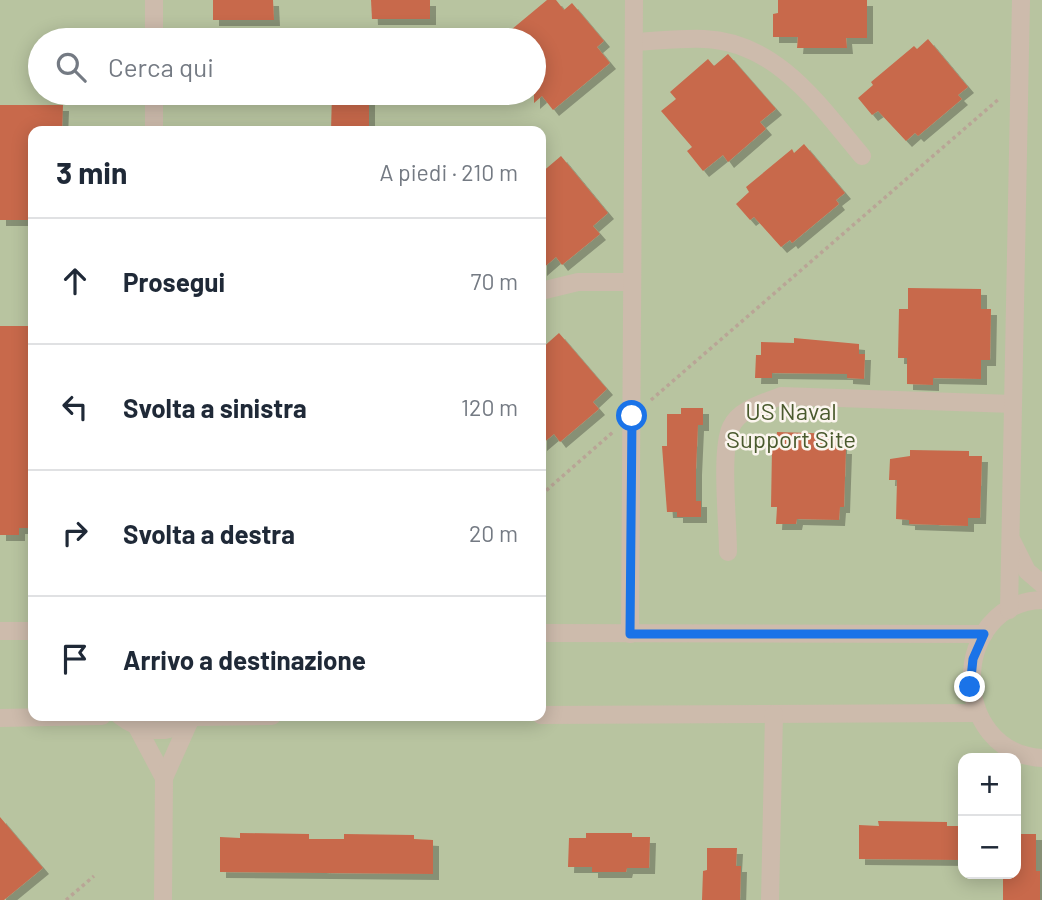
<!DOCTYPE html>
<html lang="it">
<meta charset="utf-8">
<style>
:root{--surface:#fff;--page:#f6f6f7;--text:#1f2937;--muted:#747a83;--line:#e0e1e3}
body{margin:0;font-family:Barlow,sans-serif;background:var(--page);color:var(--text)}
.controls{position:absolute;right:21px;bottom:21px;display:grid;overflow:hidden;border-radius:14px;box-shadow:0 4px 18px #0003}
.controls button{width:63px;height:63px;display:grid;place-items:center;padding:0;border:0;border-bottom:2px solid var(--line);background:var(--surface);color:var(--text);font:35px sans-serif}
.stop{position:absolute;width:21px;height:21px;margin:-16px;border:5px solid #1a73e8;border-radius:50%;background:#fff}
.stop.end{background:#1a73e8;border-color:#fff;box-shadow:0 2px 7px #0008}
.list{margin:0;padding:0;list-style:none}
h2{display:flex;justify-content:space-between;align-items:center;height:91px;margin:0;padding:0 28px;font-size:30px}
h2 small{font-size:23px;font-weight:400;color:var(--muted)}
.list li{display:grid;grid-template-columns:46px 1fr auto;gap:21px;align-items:center;box-sizing:border-box;height:126px;padding:0 28px;border-top:2px solid var(--line)}
.list b{display:block;font-size:26px;white-space:nowrap}
.list em{font-size:23px;font-style:normal;color:var(--muted)}
.icon{flex:none;width:38px;height:38px;fill:none;stroke:currentColor;stroke-width:2;stroke-linecap:round;stroke-linejoin:round}
.map{position:relative;flex:none;width:1042px;height:900px;overflow:hidden}
.search{position:absolute;background:var(--surface);box-shadow:0 4px 18px #0003;left:28px;top:28px;width:518px;height:77px;display:flex;align-items:center;gap:18px;box-sizing:border-box;padding:0 24px;border-radius:38px;color:var(--muted);font-size:26px}
.panel{position:absolute;background:var(--surface);box-shadow:0 4px 18px #0003;left:28px;top:126px;width:518px;height:595px;border-radius:14px}
.map>svg:first-child{display:block}
.green{fill:#b8c4a0;fill-rule:evenodd}
.building{fill:#c8694b;filter:url(#shadow)}
.lines{fill:none;stroke-linecap:round;stroke-linejoin:round}
.path{stroke:#b9a596;stroke-width:3.5;stroke-dasharray:3.5 3.5;stroke-linecap:butt}
.street{stroke:#cdbbac;stroke-width:18}
.route{stroke:#1a73e8;stroke-width:9}
.labels{text-anchor:middle;dominant-baseline:central;stroke-width:5;stroke-linejoin:round;paint-order:stroke}
.park-label{font-size:24px;fill:#4a5a2e;stroke:#fbf5ee}
</style>
<div class="map">
<svg width="1042" height="900" viewBox="0 0 1042 900">
<defs>
<filter id="shadow"><feDropShadow dx="6" dy="6" stdDeviation="0" flood-color="#0004"/></filter>
</defs>
<rect width="100%" height="100%" fill="#f4ebe1"/>
<path class="green" d="M 0,0 L 1042,0 L 1042,900 L 0,900 ZM 40,40 L 534,40 L 534,93 L 40,93 ZM 33,131 L 541,131 L 541,716 L 33,716 ZM 963,758 L 1016,758 L 1016,874 L 963,874 Z"/>
<g class="building">
<path d="M 213,0 L 273,0 L 274,20 L 213,20 Z"/>
<path d="M 371,0 L 430,0 L 430,19 L 372,19 Z"/>
<path d="M 547,0 L 556,0 L 564,10 L 572,3 L 604,41 L 597,47 L 610,63 L 553,110 L 542,96 L 534,103 L 534,40 L 499,40 Z"/>
<path d="M 778,0 L 867,0 L 867,38 L 846,38 L 847,48 L 797,48 L 798,37 L 773,37 L 773,14 L 778,13 Z"/>
<path d="M 928,39 L 968,87 L 958,95 L 962,99 L 918,136 L 915,133 L 906,141 L 878,111 L 872,115 L 858,98 L 873,85 L 871,82 L 914,46 L 917,49 Z"/>
<path d="M 728,54 L 776,109 L 760,122 L 766,129 L 728,162 L 723,155 L 703,171 L 687,151 L 692,147 L 661,111 L 676,99 L 670,92 L 708,59 L 714,66 Z"/>
<path d="M 332,93 L 369,93 L 369,131 L 331,131 Z"/>
<path d="M 0,105 L 63,105 L 62,131 L 33,131 L 33,220 L 0,220 Z"/>
<path d="M 804,144 L 845,193 L 836,200 L 839,204 L 792,243 L 790,240 L 781,247 L 754,217 L 750,220 L 736,204 L 749,192 L 746,187 L 792,149 L 794,153 Z"/>
<path d="M 561,156 L 608,213 L 593,226 L 600,234 L 562,265 L 556,257 L 541,270 L 541,173 Z"/>
<path d="M 908,288 L 981,289 L 981,309 L 991,309 L 990,360 L 981,360 L 981,379 L 933,378 L 933,385 L 907,384 L 907,358 L 898,358 L 899,309 L 908,309 Z"/>
<path d="M 0,326 L 29,326 L 29,362 L 33,362 L 33,523 L 29,523 L 29,528 L 19,528 L 19,535 L 0,535 Z"/>
<path d="M 559,333 L 607,389 L 593,402 L 599,409 L 560,442 L 554,434 L 541,445 L 541,349 Z"/>
<path d="M 794,338 L 859,344 L 859,354 L 865,354 L 864,379 L 847,378 L 847,374 L 772,373 L 772,378 L 755,378 L 756,355 L 761,355 L 761,342 L 794,343 Z"/>
<path d="M 681,408 L 703,408 L 703,425 L 698,425 L 696,469 L 696,501 L 701,501 L 701,517 L 677,517 L 677,512 L 667,512 L 662,446 L 667,446 L 667,414 L 681,414 Z"/>
<path d="M 777,432 L 841,434 L 841,448 L 846,448 L 844,507 L 840,507 L 839,520 L 797,519 L 796,524 L 776,524 L 777,507 L 771,507 L 772,448 L 776,448 Z"/>
<path d="M 910,450 L 969,451 L 969,456 L 982,456 L 980,518 L 968,518 L 968,526 L 909,524 L 909,520 L 896,519 L 897,480 L 889,480 L 890,459 L 910,456 Z"/>
<path d="M 0,817 L 43,868 L 4,900 L 0,900 Z"/>
<path d="M 878,821 L 947,822 L 947,826 L 963,826 L 963,860 L 859,859 L 859,825 L 879,826 Z"/>
<path d="M 240,833 L 309,834 L 309,839 L 344,839 L 344,834 L 414,835 L 414,839 L 433,840 L 433,874 L 220,872 L 220,837 L 240,838 Z"/>
<path d="M 586,833 L 632,833 L 632,837 L 650,837 L 649,868 L 627,868 L 626,872 L 592,872 L 592,867 L 568,867 L 569,838 L 586,838 Z"/>
<path d="M 1016,834 L 1036,834 L 1036,871 L 1040,871 L 1040,900 L 1003,900 L 1003,874 L 1016,874 Z"/>
<path d="M 707,848 L 737,848 L 736,866 L 741,866 L 740,900 L 702,900 L 703,871 L 707,870 Z"/>
</g>
<g class="lines">
<g class="path">
<path d="M 651,400 L 1000,98"/>
<path d="M 541,495 L 613,432"/>
<path d="M 66,900 L 94,876"/>
</g>
<g class="street">
<path d="M 154,0 L 154,40"/>
<path d="M 634,42 C 657,41 681,38 704,39 C 777,42 819,105 862,156"/>
<path d="M 154,93 L 154,131"/>
<path d="M 541,291 L 578,282 L 632,282"/>
<path d="M 1012,541 L 1027,571 L 1042,584"/>
<path d="M 728,552 C 728,522 720,451 731,427 C 739,409 764,403 781,396 L 1013,404"/>
<path d="M 1042,600 C 949,603 948,753 1042,758"/>
<path d="M 1009,610 L 1021,0"/>
<path d="M 0,631 L 33,631"/>
<path d="M 541,633 L 984,634"/>
<path d="M 630,634 L 634,0"/>
<path d="M 541,715 L 978,713"/>
<path d="M 120,716 C 142,733 167,735 191,720"/>
<path d="M 195,717 L 272,716"/>
<path d="M 0,718 L 102,716"/>
<path d="M 137,727 L 164,778"/>
<path d="M 163,900 L 164,778 L 189,722"/>
<path d="M 770,900 L 774,714"/>
</g>
</g>
<g class="lines">
<path class="route" d="M 632,416 L 630,634 L 984,634 L 973,659 L 970,687"/>
</g>
<g class="labels">
<g class="park-label">
<text x="791" y="410">US Naval<tspan x="791" dy="28">Support Site</tspan></text>
</g>
</g>
</svg>
<div class="controls">
<button>+</button>
<button>−</button>
</div>
<div class="stop" style="left:632px;top:416px"></div>
<div class="stop end" style="left:970px;top:687px"></div>
<div class="search"><svg class="icon" aria-label="search" viewBox="0 0 24 24"><circle cx="10" cy="10" r="6"/><path d="M15 15l6 6"/></svg>Cerca qui</div>
<section class="panel">
<h2>3 min<small>A piedi · 210 m</small></h2>
<ul class="list">
<li><svg class="icon" aria-label="ahead" viewBox="0 0 24 24"><path d="M12 20V5M6 11l6-6 6 6"/></svg><div><b>Prosegui</b></div><em>70 m</em></li>
<li><svg class="icon" aria-label="left" viewBox="0 0 24 24"><path d="M17 20v-9H6M10 6l-5 5 5 5"/></svg><div><b>Svolta a sinistra</b></div><em>120 m</em></li>
<li><svg class="icon" aria-label="right" viewBox="0 0 24 24"><path d="M7 20v-9h11M14 6l5 5-5 5"/></svg><div><b>Svolta a destra</b></div><em>20 m</em></li>
<li><svg class="icon" aria-label="arrive" viewBox="0 0 24 24"><path d="M6 21V4h12l-3 4 3 4H6"/></svg><div><b>Arrivo a destinazione</b></div></li>
</ul>
</section>
</div>
